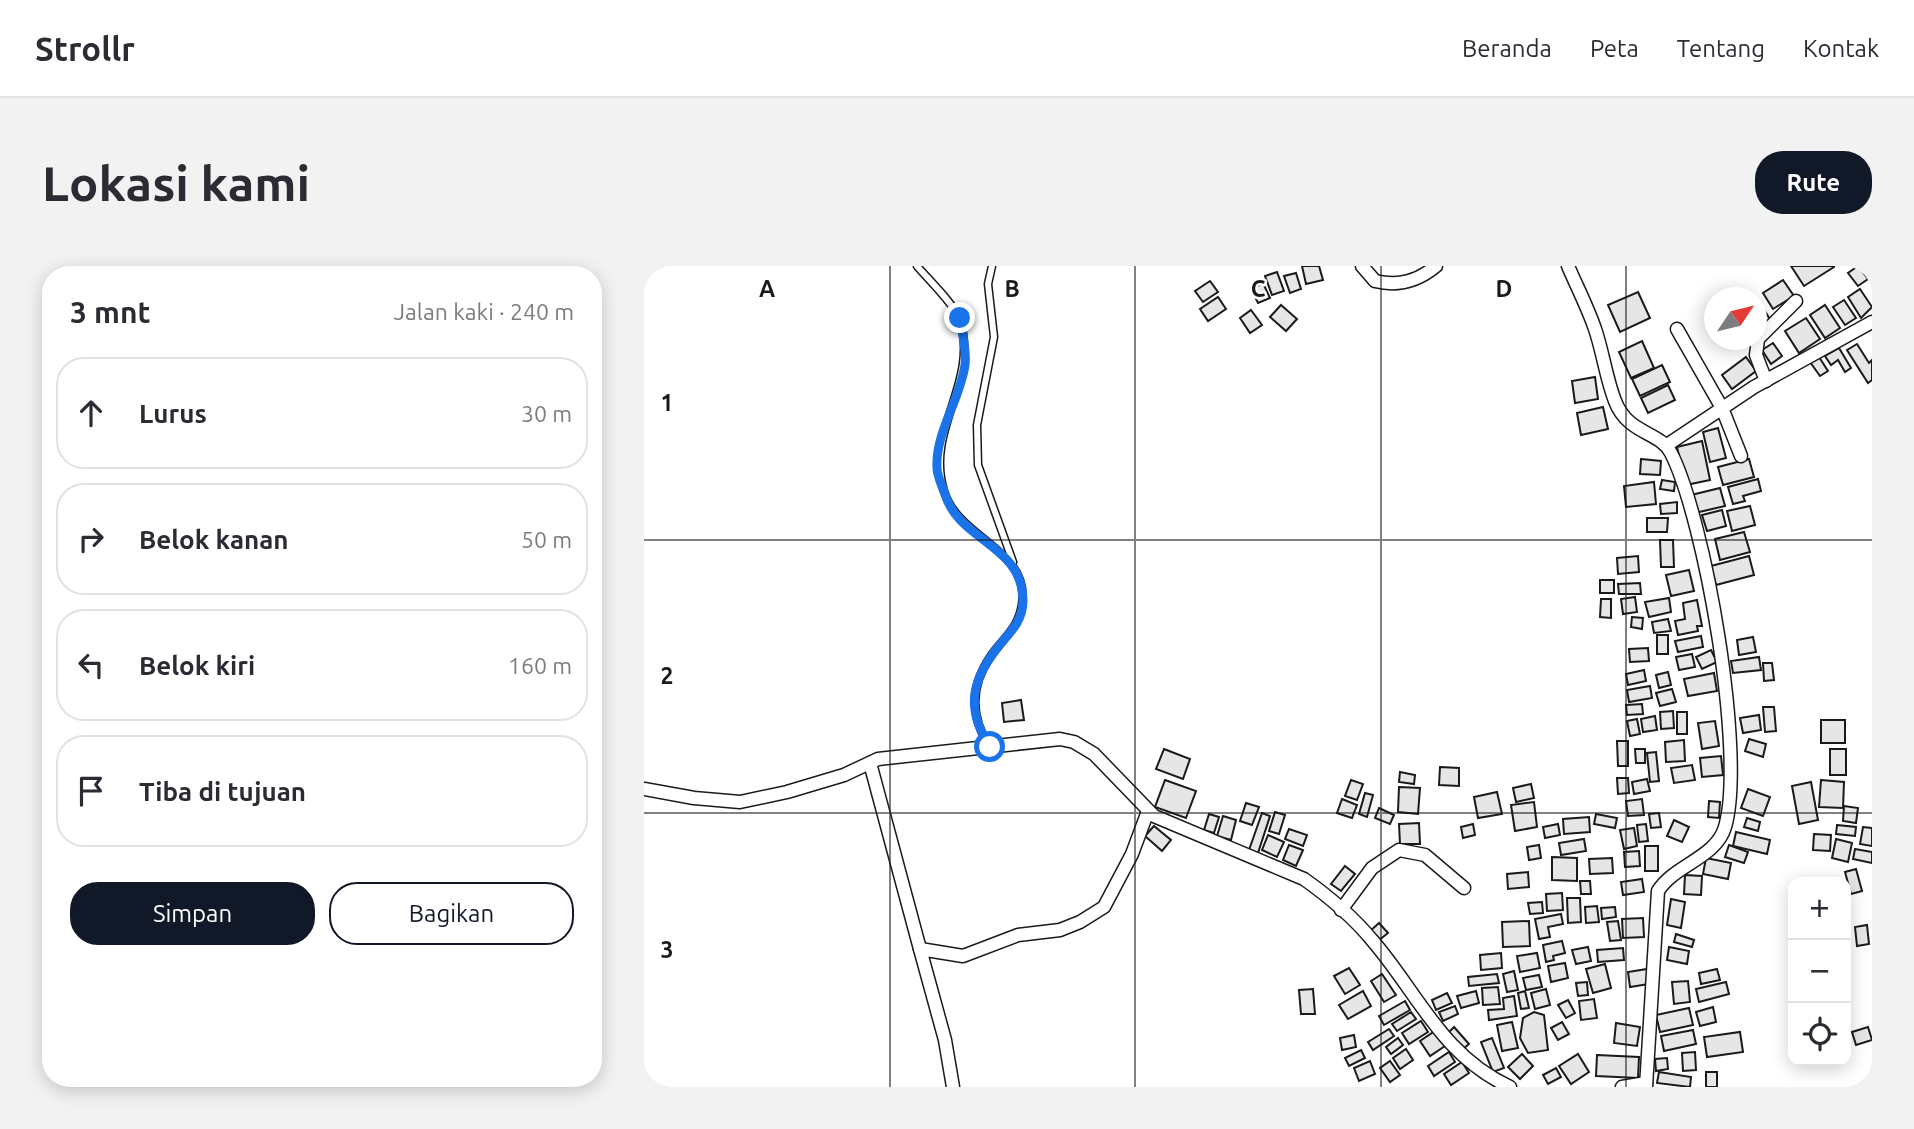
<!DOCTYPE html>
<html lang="id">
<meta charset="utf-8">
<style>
:root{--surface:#fff;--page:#f2f2f3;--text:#2b2b33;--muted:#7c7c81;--line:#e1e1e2;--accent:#111827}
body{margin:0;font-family:Ubuntu,sans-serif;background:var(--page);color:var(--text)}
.controls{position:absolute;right:21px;bottom:21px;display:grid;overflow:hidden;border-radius:14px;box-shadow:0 4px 18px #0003}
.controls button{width:63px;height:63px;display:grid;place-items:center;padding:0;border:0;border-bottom:2px solid var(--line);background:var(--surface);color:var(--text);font:35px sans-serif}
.compass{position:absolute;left:1060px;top:21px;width:63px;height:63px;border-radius:50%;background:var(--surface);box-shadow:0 4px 18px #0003;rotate:55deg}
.stop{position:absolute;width:21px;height:21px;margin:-16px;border:5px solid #1a73e8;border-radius:50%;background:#fff}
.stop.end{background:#1a73e8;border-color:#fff;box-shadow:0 2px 7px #0008}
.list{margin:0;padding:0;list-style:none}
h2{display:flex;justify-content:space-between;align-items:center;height:91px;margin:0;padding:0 28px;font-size:30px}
h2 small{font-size:23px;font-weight:400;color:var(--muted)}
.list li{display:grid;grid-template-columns:46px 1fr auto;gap:21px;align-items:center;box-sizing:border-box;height:112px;margin:0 14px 14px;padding:0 14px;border:2px solid var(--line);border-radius:28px}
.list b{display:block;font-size:26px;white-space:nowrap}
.list em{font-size:23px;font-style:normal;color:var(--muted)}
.actions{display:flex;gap:14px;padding:21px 28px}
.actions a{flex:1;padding:16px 0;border:2px solid var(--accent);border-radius:28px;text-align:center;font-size:24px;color:var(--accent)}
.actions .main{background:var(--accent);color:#fff}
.icon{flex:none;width:38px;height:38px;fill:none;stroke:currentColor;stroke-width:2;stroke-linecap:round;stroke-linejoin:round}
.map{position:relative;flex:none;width:1228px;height:821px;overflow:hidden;border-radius:28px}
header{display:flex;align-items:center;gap:42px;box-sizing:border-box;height:98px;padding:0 35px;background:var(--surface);border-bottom:2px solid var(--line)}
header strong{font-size:33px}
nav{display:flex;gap:38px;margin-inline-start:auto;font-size:24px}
.intro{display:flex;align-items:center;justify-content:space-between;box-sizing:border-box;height:168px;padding:0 42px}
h1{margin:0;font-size:49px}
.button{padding:18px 32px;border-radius:28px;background:var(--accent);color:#fff;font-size:24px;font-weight:700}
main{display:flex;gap:42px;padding:0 42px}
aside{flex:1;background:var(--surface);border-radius:28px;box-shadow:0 4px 18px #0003}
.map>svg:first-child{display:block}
.building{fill:#e6e6e6;stroke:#1a1a1a;stroke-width:2}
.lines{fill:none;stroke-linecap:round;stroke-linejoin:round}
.service-casing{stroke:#1a1a1a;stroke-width:9}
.minor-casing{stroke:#1a1a1a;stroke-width:15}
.service{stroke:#fff;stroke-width:6}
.minor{stroke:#fff;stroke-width:12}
.route{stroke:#1a73e8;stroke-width:9}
.grid{fill:none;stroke:#1a1a1a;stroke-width:2;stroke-opacity:0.55}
.grid-label{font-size:23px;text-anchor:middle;font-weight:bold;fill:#1a1a1a;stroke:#fff;stroke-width:5;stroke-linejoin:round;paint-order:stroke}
</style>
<header>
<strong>Strollr</strong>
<nav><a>Beranda</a><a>Peta</a><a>Tentang</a><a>Kontak</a></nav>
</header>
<div class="intro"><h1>Lokasi kami</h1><a class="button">Rute</a></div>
<main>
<aside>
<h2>3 mnt<small>Jalan kaki · 240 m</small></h2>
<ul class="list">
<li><svg class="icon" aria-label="ahead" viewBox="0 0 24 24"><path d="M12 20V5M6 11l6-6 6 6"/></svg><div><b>Lurus</b></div><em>30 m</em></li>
<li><svg class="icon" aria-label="right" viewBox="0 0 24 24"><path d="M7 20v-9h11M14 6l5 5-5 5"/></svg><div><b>Belok kanan</b></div><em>50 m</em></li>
<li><svg class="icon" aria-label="left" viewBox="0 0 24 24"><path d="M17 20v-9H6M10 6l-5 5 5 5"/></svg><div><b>Belok kiri</b></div><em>160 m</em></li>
<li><svg class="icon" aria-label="arrive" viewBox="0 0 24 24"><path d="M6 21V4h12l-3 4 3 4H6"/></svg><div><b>Tiba di tujuan</b></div></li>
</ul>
<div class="actions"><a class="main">Simpan</a><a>Bagikan</a></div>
</aside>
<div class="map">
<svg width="1228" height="821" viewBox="0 0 1228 821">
<rect width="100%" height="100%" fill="#fff"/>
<g class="building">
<path d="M 658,0 L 675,0 L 679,14 L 662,18 Z"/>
<path d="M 1147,0 L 1190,0 L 1190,1 L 1160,20 Z"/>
<path d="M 1214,0 L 1224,13 L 1214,20 L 1204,7 Z"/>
<path d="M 633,6 L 640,25 L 628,29 L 621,10 Z"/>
<path d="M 652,7 L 657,23 L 646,27 L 640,10 Z"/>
<path d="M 1139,14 L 1150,30 L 1129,43 L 1119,27 Z"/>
<path d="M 566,15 L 574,26 L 559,36 L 551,25 Z"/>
<path d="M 619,17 L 626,32 L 614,37 L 607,23 Z"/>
<path d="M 1216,23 L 1228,41 L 1217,52 L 1204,31 Z"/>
<path d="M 994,26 L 1006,52 L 976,66 L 964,39 Z"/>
<path d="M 574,31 L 582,43 L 564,55 L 556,43 Z"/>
<path d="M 1200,34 L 1212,52 L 1201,59 L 1189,41 Z"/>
<path d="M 637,39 L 653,53 L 642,65 L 626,51 Z"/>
<path d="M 1181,39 L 1196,62 L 1181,72 L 1166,49 Z"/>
<path d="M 1119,42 L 1127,55 L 1112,64 L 1112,46 Z"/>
<path d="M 607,44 L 618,59 L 606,67 L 596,52 Z"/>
<path d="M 1162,52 L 1176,73 L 1155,87 L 1141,65 Z"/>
<path d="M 998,75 L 1010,102 L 987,112 L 975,86 Z"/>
<path d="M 1129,77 L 1138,90 L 1127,98 L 1118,84 Z"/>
<path d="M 1213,78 L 1225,97 L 1228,94 L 1228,114 L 1224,117 L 1203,84 Z"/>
<path d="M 1195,82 L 1207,102 L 1201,106 L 1194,94 L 1187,99 L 1181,90 Z"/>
<path d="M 1102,91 L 1112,105 L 1088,123 L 1078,109 Z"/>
<path d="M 1175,91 L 1184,105 L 1176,110 L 1166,96 Z"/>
<path d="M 1018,99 L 1026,116 L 996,130 L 988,113 Z"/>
<path d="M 951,111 L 954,133 L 931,137 L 928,115 Z"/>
<path d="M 1024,119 L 1031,134 L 1004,147 L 997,132 Z"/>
<path d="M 959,141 L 964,163 L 937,169 L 933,147 Z"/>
<path d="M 1074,162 L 1082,192 L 1066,196 L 1059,166 Z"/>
<path d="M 1058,175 L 1066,214 L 1042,219 L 1033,181 Z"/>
<path d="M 997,193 L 1017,195 L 1016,209 L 996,208 Z"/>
<path d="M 1105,193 L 1110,211 L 1079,219 L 1074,201 Z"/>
<path d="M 1114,213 L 1117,225 L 1099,230 L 1101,235 L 1089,238 L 1084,221 Z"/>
<path d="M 1018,214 L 1031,216 L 1030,225 L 1016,223 Z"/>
<path d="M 1010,216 L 1012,238 L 982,241 L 980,220 Z"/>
<path d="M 1076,222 L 1081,240 L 1051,247 L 1047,229 Z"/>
<path d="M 1033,236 L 1033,247 L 1017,248 L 1016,238 Z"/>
<path d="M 1106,240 L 1111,259 L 1088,265 L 1083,245 Z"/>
<path d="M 1078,244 L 1082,260 L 1063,265 L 1058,249 Z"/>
<path d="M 1003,252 L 1024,252 L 1023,266 L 1003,266 Z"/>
<path d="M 1100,266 L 1106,286 L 1076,294 L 1071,273 Z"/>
<path d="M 1016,274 L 1029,274 L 1030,301 L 1017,301 Z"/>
<path d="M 994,290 L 995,306 L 974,308 L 973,292 Z"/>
<path d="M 1105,290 L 1110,309 L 1072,319 L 1067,300 Z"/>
<path d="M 1045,304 L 1050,325 L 1027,330 L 1022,309 Z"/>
<rect x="956" y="314" width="14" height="13"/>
<path d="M 996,317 L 997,328 L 975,328 L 974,318 Z"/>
<path d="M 991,331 L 993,346 L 979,348 L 977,333 Z"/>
<path d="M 1025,332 L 1027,346 L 1005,351 L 1001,336 Z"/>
<path d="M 957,333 L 967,333 L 967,352 L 956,351 Z"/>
<path d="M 1053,334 L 1058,360 L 1053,360 L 1054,365 L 1034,369 L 1031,355 L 1041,353 L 1039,337 Z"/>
<path d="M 988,351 L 999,352 L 998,363 L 987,361 Z"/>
<path d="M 1024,353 L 1027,365 L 1010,367 L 1008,356 Z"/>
<rect x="1013" y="369" width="11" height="19"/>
<path d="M 1057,370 L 1059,381 L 1034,386 L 1031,375 Z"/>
<path d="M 1109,371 L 1112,386 L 1095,389 L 1093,374 Z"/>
<path d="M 1004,382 L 1005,395 L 986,396 L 985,383 Z"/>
<path d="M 1067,384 L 1073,396 L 1058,403 L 1052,391 Z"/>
<path d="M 1048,388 L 1051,401 L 1035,404 L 1032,391 Z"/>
<path d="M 1115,391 L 1117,404 L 1089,407 L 1087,395 Z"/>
<path d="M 1119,397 L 1128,397 L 1130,414 L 1120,415 Z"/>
<path d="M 1000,404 L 1002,415 L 984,419 L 982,408 Z"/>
<path d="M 1024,406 L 1027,419 L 1015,422 L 1012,409 Z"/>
<path d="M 1070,407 L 1073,425 L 1044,430 L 1040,413 Z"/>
<path d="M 1006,420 L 1008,432 L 985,436 L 983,424 Z"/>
<path d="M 1028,423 L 1032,436 L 1016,440 L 1012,427 Z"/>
<path d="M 377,434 L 380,454 L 360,456 L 358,437 Z"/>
<path d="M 998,438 L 999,448 L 983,449 L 982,439 Z"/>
<path d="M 1119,441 L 1130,441 L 1132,465 L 1121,466 Z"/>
<path d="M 1029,445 L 1030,462 L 1017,463 L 1016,446 Z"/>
<rect x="1033" y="446" width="10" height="22"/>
<path d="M 1115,449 L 1117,464 L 1099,467 L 1096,452 Z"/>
<path d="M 1011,450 L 1013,464 L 999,466 L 997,453 Z"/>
<path d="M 993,453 L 996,468 L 986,470 L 983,455 Z"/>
<rect x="1177" y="454" width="24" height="23"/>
<path d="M 1071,455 L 1075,480 L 1058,483 L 1054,457 Z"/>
<path d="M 1105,473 L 1122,478 L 1119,491 L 1101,485 Z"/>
<path d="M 1040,474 L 1041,495 L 1022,496 L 1021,476 Z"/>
<path d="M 973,475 L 984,475 L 984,500 L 974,500 Z"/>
<path d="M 520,483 L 546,493 L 539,513 L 512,503 Z"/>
<path d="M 991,483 L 1001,483 L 1001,497 L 992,497 Z"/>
<rect x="1186" y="483" width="16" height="26"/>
<path d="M 1012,486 L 1015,515 L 1006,516 L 1003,487 Z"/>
<path d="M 1077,490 L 1079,509 L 1058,511 L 1056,492 Z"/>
<path d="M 1048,499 L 1051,514 L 1030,517 L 1027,502 Z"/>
<path d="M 796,501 L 815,502 L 815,520 L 795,519 Z"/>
<path d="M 756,506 L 771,509 L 770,518 L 755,516 Z"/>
<path d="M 973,512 L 984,512 L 985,527 L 974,528 Z"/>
<path d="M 1003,513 L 1006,525 L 990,528 L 988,516 Z"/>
<path d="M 521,514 L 552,525 L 542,552 L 511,541 Z"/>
<path d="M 707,514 L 719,518 L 713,534 L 701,530 Z"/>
<path d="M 1177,514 L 1200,516 L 1199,542 L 1175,541 Z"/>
<path d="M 1167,516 L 1174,554 L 1155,558 L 1148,520 Z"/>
<path d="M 887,518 L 890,532 L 872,536 L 869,522 Z"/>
<path d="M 755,521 L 776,522 L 774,548 L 754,546 Z"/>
<path d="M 1104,523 L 1126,531 L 1119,550 L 1097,542 Z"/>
<path d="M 853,526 L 858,548 L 834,552 L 830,531 Z"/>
<path d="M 721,527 L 729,529 L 723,551 L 715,548 Z"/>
<path d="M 698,533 L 713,539 L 708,552 L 693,547 Z"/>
<path d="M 998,533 L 1000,549 L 984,550 L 982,535 Z"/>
<path d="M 1065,535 L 1076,536 L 1075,552 L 1064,551 Z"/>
<path d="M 890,536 L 893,561 L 871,565 L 867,539 Z"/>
<path d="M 602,537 L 615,541 L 608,559 L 596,555 Z"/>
<path d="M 1200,540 L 1214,542 L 1212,557 L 1199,555 Z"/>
<path d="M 735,542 L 750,549 L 746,558 L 731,552 Z"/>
<path d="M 631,546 L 641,549 L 635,568 L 625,565 Z"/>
<path d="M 618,547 L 626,550 L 614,587 L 605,584 Z"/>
<path d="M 1015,547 L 1017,561 L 1007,562 L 1005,548 Z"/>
<path d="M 565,548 L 575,551 L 570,567 L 560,564 Z"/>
<path d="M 952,548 L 973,552 L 971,562 L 950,558 Z"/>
<path d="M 579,550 L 592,554 L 587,574 L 573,570 Z"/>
<path d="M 945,551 L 946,566 L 920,568 L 919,553 Z"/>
<path d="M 1103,552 L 1116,556 L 1114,565 L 1100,561 Z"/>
<path d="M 1030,554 L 1045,561 L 1038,576 L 1023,570 Z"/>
<path d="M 775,557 L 776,578 L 756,578 L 755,558 Z"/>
<path d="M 829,558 L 831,569 L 819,572 L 817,561 Z"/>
<path d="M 914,558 L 916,569 L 901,572 L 899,561 Z"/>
<path d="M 1002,558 L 1004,575 L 995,576 L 993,559 Z"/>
<path d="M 1193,559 L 1212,561 L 1211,570 L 1192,568 Z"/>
<path d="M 510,560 L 527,574 L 518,585 L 501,570 Z"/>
<path d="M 1219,561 L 1228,562 L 1228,580 L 1216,578 Z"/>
<path d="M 990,562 L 993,580 L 980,583 L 976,564 Z"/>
<path d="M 645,563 L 663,569 L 659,580 L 641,573 Z"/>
<path d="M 1092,566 L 1126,574 L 1123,588 L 1089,580 Z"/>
<path d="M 1170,568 L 1187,569 L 1186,585 L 1169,584 Z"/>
<path d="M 624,569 L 640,576 L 633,591 L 618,584 Z"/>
<path d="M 940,573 L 942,585 L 917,589 L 915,577 Z"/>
<path d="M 1192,573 L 1208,577 L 1204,596 L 1188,592 Z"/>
<path d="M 645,579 L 659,584 L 652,600 L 639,594 Z"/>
<path d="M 895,579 L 897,592 L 885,594 L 883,581 Z"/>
<path d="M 1085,579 L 1104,586 L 1100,597 L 1081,591 Z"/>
<rect x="1001" y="580" width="13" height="25"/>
<path d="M 1211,583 L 1228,586 L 1228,597 L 1209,593 Z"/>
<path d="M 995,585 L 996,600 L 981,601 L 980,586 Z"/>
<path d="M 908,591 L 933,592 L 933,615 L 908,614 Z"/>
<path d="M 968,592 L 969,607 L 946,608 L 945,593 Z"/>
<path d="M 1062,592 L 1087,597 L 1084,613 L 1059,608 Z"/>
<path d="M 701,600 L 711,608 L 697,625 L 687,618 Z"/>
<path d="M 1212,603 L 1218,625 L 1207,628 L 1201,606 Z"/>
<path d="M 884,606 L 885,621 L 864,623 L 863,608 Z"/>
<path d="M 1041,609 L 1058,610 L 1057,629 L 1040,628 Z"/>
<path d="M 998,613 L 1000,626 L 979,629 L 977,616 Z"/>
<path d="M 936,615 L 946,615 L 947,628 L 937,628 Z"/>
<path d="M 918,627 L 919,644 L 903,645 L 902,628 Z"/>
<path d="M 923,632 L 936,632 L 937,656 L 924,657 Z"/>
<path d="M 1027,633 L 1041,636 L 1037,662 L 1023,659 Z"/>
<path d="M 898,636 L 899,647 L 886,648 L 884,637 Z"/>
<path d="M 953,640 L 955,656 L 942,657 L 941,641 Z"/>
<path d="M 971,641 L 972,651 L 958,653 L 957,642 Z"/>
<path d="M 917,648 L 919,658 L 904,661 L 906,671 L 895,673 L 891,653 Z"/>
<path d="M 999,652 L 1000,671 L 979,672 L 978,653 Z"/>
<path d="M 885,655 L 886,680 L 859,681 L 858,656 Z"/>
<path d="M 974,655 L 977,674 L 966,675 L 963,656 Z"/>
<path d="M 735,657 L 744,667 L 734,675 L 726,665 Z"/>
<path d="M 1223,659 L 1225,678 L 1213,680 L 1211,661 Z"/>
<path d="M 1032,668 L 1050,674 L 1048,681 L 1030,676 Z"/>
<path d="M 918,675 L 921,687 L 909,690 L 910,694 L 902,696 L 899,679 Z"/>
<path d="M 944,681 L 947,695 L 932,698 L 928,684 Z"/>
<path d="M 1025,681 L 1045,685 L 1043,698 L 1023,694 Z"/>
<path d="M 979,682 L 980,694 L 954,696 L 953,684 Z"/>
<path d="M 857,687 L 858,702 L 837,704 L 836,689 Z"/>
<path d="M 893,687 L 896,702 L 876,706 L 873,690 Z"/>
<path d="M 921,697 L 924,712 L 907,716 L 904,700 Z"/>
<path d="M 961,698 L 967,722 L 949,727 L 942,703 Z"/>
<path d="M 705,702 L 716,719 L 701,728 L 690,710 Z"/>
<path d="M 1003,703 L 1005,718 L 986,721 L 984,706 Z"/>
<path d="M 1073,703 L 1076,714 L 1057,718 L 1055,707 Z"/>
<path d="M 870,705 L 874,724 L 863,726 L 859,708 Z"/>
<path d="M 738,708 L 752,729 L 740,736 L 727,715 Z"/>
<path d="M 853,708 L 855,717 L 825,720 L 824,711 Z"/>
<path d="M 895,709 L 898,721 L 882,724 L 879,712 Z"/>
<path d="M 1044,715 L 1046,736 L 1030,738 L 1028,716 Z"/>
<path d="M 943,716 L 944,729 L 934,730 L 932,717 Z"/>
<path d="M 1082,716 L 1085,728 L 1055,736 L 1052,723 Z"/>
<path d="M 854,721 L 856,738 L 839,739 L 838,722 Z"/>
<path d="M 669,723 L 671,748 L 657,748 L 655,724 Z"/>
<path d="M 902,723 L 906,739 L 891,743 L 887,727 Z"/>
<path d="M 719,725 L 727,740 L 704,753 L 695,739 Z"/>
<path d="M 832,725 L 835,737 L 817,742 L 813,730 Z"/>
<path d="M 881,725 L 885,742 L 877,743 L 874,727 Z"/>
<path d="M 803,727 L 808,737 L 792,744 L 788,734 Z"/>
<path d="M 870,730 L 873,750 L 845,754 L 844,744 L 860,743 L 859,732 Z"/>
<path d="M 950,733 L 953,752 L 937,754 L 935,735 Z"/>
<path d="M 924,734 L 931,747 L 922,752 L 914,739 Z"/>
<path d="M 761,735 L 766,744 L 740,759 L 735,750 Z"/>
<path d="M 811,740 L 814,748 L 799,755 L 795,746 Z"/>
<path d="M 1069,741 L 1072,756 L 1056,760 L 1052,746 Z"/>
<path d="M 1045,742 L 1049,759 L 1016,766 L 1012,749 Z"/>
<path d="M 767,746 L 772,753 L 753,765 L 748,758 Z"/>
<path d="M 890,746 L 900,749 L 904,784 L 884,787 L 876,772 L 879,752 Z"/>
<path d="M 777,755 L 784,766 L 765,778 L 758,767 Z"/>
<path d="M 868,756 L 874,782 L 858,785 L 853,759 Z"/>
<path d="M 918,756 L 925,768 L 914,774 L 907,762 Z"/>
<path d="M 972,757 L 996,761 L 993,780 L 970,777 Z"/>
<path d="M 810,761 L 825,778 L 819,783 L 805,766 Z"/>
<path d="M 1224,761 L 1228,774 L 1212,779 L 1208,766 Z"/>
<path d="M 745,763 L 750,770 L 729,784 L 724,776 Z"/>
<path d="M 1049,764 L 1052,778 L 1020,785 L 1017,770 Z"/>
<path d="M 791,765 L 801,780 L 786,790 L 776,775 Z"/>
<path d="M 1096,766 L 1099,786 L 1063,791 L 1060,771 Z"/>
<path d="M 710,769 L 712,781 L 698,784 L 696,772 Z"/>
<path d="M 754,772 L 759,779 L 747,788 L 742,781 Z"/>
<path d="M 848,772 L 860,802 L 849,806 L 837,776 Z"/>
<path d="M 762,783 L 769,794 L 756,803 L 749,792 Z"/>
<path d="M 717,784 L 721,792 L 705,800 L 701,792 Z"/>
<path d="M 805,786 L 811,796 L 790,810 L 784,800 Z"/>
<path d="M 1051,786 L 1052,804 L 1039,805 L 1038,787 Z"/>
<path d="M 878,788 L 889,800 L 876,813 L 864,801 Z"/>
<path d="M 934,788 L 945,806 L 927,818 L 915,800 Z"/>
<path d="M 953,789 L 995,791 L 994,812 L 952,810 Z"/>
<path d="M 1023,792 L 1024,803 L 1012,805 L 1011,793 Z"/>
<path d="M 726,795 L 731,808 L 715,815 L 710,802 Z"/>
<path d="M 746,795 L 756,809 L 746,816 L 736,802 Z"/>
<path d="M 818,796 L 825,807 L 807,819 L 800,808 Z"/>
<path d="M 912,802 L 917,811 L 904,818 L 899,809 Z"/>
<path d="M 1015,806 L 1047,811 L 1046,821 L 1013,817 Z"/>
<rect x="1062" y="806" width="11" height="15"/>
</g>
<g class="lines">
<g class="service-casing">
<g id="service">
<path d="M 273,0 C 284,13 312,40 316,54 C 335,117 281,163 300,225 C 314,273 386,283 378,338 C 375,362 359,372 346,391 C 326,421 326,450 345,480"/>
<path d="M 348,0 L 344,18 L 350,71 L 333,159 L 334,199 L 369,296"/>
</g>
</g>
<g class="minor-casing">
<g id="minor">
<path d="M 718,0 L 731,15 C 755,21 774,15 792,0"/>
<path d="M 924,0 C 933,21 944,42 951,63 C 959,86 962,112 971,135 C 984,169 1016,165 1027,187 C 1061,254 1102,489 1081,561 C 1072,592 1030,599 1014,625 L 1002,821"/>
<path d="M 1033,63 L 1078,142 L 1097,190"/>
<path d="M 1122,115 L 1112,89 L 1114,73 L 1152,35"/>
<path d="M 1023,179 L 1110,121 L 1228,56"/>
<path d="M 226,497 L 276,683"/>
<path d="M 0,523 L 50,532 L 96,536 L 143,526 L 200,509 L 234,493 L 416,473 L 430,476 L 450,488 L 510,550 L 660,613 C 684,630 709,651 728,674 C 774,727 797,789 866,821"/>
<path d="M 697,644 L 728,602 L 755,584 L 781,589 L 820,622"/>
<path d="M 309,821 L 301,774 L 276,683 L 319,690 L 374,669 L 416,664 L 436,656 L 460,641 L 488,588 L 504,545"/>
<path d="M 978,821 L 1002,817"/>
</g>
</g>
<use href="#service" class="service"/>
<use href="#minor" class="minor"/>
</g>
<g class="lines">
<path class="route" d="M 316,52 C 318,67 323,85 321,99 C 316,134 291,167 293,202 C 293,210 298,220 301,228 C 315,276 379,278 379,335 C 379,352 369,364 358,376 C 328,412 320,441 346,481"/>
</g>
<path class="grid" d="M 246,0 L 246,821M 491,0 L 491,821M 737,0 L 737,821M 982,0 L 982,821M 0,274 L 1228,274M 0,547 L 1228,547"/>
<g class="grid-label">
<text x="123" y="31">A</text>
<text x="368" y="31">B</text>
<text x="614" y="31">C</text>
<text x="860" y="31">D</text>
<text x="23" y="145">1</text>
<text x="23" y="418">2</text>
<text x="23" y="692">3</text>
</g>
</svg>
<div class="controls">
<button>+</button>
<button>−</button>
<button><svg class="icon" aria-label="locate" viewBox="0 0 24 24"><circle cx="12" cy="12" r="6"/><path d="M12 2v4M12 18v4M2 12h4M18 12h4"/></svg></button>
</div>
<svg class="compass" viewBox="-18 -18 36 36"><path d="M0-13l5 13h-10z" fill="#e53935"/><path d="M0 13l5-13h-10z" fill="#7c7c81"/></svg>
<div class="stop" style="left:346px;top:481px"></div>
<div class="stop end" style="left:316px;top:52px"></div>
</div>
</main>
